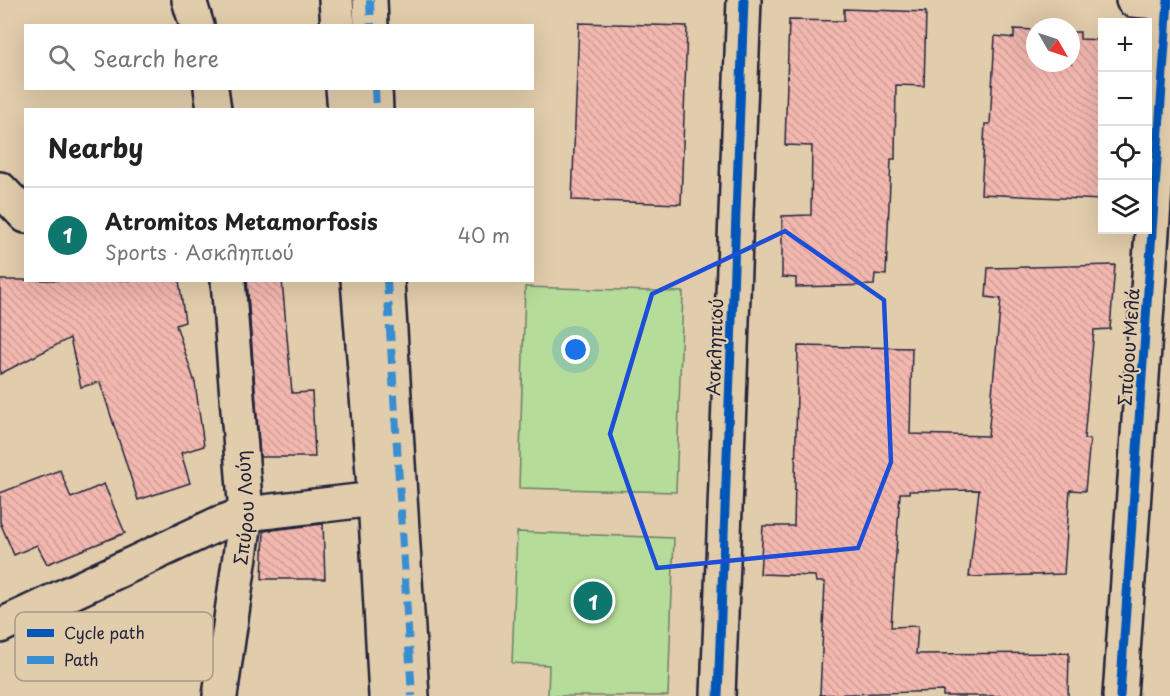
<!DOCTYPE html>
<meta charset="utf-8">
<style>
:root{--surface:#fff;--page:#f6f6f6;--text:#222;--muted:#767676;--line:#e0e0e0;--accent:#0f766e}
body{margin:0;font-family:"Playpen Sans",sans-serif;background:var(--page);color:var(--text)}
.controls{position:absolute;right:18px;top:18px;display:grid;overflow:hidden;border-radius:0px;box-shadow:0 6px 24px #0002}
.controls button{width:54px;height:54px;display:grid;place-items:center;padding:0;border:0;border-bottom:2px solid var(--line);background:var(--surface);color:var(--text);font:30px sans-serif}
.compass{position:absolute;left:1026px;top:18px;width:54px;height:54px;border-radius:50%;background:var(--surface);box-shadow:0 6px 24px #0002;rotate:129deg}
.you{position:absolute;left:576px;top:350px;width:21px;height:21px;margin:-15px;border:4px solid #fff;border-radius:50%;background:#1a73e8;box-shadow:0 0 0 9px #1a73e833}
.badge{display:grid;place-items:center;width:39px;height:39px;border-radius:50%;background:var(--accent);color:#fff;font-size:20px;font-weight:700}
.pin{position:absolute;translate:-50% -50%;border:3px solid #fff;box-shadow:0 2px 6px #0006}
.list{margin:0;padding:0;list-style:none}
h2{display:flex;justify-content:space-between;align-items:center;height:78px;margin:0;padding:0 24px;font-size:26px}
h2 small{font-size:20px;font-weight:400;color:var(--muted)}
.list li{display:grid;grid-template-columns:39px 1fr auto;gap:18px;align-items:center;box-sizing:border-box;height:96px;padding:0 24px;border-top:2px solid var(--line)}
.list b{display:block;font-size:22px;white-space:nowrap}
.list p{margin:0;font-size:20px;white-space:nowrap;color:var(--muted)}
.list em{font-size:20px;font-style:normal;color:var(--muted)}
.icon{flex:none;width:33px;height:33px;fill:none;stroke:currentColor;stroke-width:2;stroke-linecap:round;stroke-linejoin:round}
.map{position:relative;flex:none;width:1170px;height:696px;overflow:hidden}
.search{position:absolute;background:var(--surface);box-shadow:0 6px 24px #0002;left:24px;top:24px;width:510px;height:66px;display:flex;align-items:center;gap:15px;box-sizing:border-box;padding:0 21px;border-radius:0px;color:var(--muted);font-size:22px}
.panel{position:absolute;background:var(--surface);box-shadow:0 6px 24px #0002;left:24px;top:108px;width:510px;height:174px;border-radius:0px}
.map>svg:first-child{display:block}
.garden{fill:#b5dc98;stroke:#6c7f6a;stroke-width:1.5}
.building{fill:url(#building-back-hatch);stroke:#22223b;stroke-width:1.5}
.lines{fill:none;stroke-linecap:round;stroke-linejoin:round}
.street-casing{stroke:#22223b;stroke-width:38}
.street{stroke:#e1ccab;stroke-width:33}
.quiet{stroke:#398ed0;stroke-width:8;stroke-dasharray:15 8;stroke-linecap:butt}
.cycleway-casing{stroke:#e1ccab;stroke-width:13}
.cycleway{stroke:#0057b8;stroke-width:9}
.marked{fill:none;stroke:#1d4ed8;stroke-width:4.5;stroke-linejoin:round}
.labels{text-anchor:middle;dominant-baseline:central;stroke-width:4.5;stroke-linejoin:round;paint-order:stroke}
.street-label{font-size:18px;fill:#22223b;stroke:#e1ccab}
.key{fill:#e1ccab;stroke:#a89989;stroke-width:1.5}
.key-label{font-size:16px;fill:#22223b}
</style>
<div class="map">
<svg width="1170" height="696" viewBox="0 0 1170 696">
<defs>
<pattern id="building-back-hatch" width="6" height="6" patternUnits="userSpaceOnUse" patternTransform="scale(1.5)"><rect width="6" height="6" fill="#f2b7af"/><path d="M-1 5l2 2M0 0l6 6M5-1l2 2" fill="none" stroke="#cf9d97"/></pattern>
</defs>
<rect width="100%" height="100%" fill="#e1ccab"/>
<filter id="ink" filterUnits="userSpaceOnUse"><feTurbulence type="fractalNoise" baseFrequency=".0167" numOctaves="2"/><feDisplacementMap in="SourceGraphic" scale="12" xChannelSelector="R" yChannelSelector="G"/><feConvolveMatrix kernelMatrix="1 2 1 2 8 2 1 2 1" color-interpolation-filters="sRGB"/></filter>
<g filter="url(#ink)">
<g class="garden">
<path d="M 525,287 L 683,292 L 676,492 L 519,488 Z"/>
<path d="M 517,532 L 674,538 L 668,696 L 548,696 L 549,665 L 512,663 Z"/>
</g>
<g class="building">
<path d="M 844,9 L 926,12 L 924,86 L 896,85 L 895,159 L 891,159 L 886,275 L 875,274 L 874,285 L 796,287 L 796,278 L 782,277 L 782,216 L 811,215 L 812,146 L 785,145 L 789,20 L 844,21 Z"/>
<path d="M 579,23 L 687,26 L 681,204 L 572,200 Z"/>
<path d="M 1014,29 L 1035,30 L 1035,63 L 1071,63 L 1071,32 L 1080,32 L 1080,39 L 1102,40 L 1102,200 L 981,194 L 985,124 L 990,124 L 995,36 L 1014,38 Z"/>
<path d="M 1115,265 L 1110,329 L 1094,330 L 1084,439 L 1090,439 L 1085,491 L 1070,490 L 1064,574 L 969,577 L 979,490 L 909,491 L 909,493 L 900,493 L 891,627 L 918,626 L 916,654 L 1069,653 L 1068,696 L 943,696 L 943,691 L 820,695 L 825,582 L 816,582 L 815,576 L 760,574 L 763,526 L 794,526 L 798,346 L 912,348 L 910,434 L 988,436 L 1001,299 L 986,297 L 988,268 Z"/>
<path d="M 0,280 L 179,280 L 185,322 L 176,325 L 195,383 L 204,446 L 181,453 L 190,483 L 138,500 L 100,382 L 81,387 L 70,338 L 0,374 Z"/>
<path d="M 247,280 L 282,280 L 292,393 L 312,392 L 315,457 L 260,457 Z"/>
<path d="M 60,470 L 71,498 L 104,484 L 125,533 L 47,564 L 37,545 L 14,555 L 0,522 L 0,493 Z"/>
<path d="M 323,524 L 325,579 L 262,579 L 264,531 Z"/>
</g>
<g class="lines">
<g class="street-casing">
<g id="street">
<path d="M 189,0 L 197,26"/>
<path d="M 336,0 L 338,26"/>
<path d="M 370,0 L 371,26"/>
<path d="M 1133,0 L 1170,3"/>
<path d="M 211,88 L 214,110"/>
<path d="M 343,88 L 345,110"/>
<path d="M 375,88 L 376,110"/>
<path d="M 0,189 L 26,216"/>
<path d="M 358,280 L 375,499 L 386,696"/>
<path d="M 387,280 L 412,696"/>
<path d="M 0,626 L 220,523 L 246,514 L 375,499"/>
<path id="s1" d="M 220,696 L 246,514 L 228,280"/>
<path d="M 718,696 L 744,0"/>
<path d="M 1120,696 L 1168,0"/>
</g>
</g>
<use href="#street" class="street"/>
<g class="quiet">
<path d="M 370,0 L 371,26"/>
<path d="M 375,88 L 376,110"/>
<path d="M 387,280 L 412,696"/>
</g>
<g class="cycleway-casing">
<g id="cycleway">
<path d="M 718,696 L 744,0"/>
<path d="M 1120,696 L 1168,0"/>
</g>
</g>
<use href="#cycleway" class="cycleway"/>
</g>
</g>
<path class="marked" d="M 785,231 L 884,300 L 891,462 L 858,548 L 657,568 L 610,434 L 652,294 Z"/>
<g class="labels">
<g class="street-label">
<text transform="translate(714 347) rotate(-88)">Ασκληπιού</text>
<text transform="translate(1128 347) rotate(-86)">Σπύρου Μελά</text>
<text stroke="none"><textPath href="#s1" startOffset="190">Σπύρου Λούη</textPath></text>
</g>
</g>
<rect x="15" y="612" width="198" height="69" rx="9" class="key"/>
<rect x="27" y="629" width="27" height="8" fill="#0057b8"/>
<rect x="27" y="656" width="27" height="8" fill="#398ed0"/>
<g class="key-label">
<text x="64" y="639">Cycle path</text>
<text x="64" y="666">Path</text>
</g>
</svg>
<div class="controls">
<button>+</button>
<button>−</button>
<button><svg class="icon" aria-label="locate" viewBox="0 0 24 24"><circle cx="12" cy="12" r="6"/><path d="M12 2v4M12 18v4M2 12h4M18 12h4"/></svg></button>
<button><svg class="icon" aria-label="layers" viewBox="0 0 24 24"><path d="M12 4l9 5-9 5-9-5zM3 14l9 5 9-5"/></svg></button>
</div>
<svg class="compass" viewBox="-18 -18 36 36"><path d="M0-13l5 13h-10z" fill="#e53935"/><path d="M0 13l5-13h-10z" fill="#767676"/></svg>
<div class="you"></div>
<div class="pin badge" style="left:593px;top:601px">1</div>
<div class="search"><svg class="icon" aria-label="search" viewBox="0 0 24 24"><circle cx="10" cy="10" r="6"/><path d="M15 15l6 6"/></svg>Search here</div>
<section class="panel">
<h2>Nearby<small></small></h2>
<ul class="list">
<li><span class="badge">1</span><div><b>Atromitos Metamorfosis</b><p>Sports · Ασκληπιού</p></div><em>40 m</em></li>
</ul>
</section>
</div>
